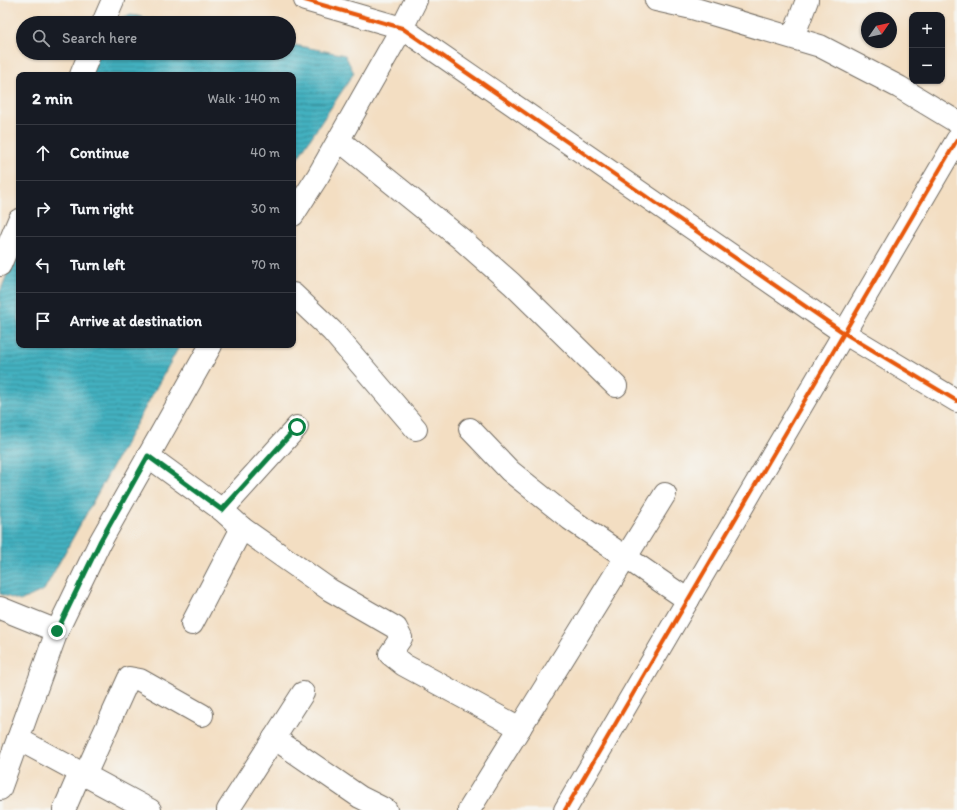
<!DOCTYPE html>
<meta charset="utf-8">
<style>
:root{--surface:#171b24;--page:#242831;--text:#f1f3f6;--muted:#9ea1a6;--line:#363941}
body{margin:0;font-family:Itim,sans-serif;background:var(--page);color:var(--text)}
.controls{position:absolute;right:12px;top:12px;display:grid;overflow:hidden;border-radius:8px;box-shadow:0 1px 3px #0004}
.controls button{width:36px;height:36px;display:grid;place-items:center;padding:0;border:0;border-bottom:1px solid var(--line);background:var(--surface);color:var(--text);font:20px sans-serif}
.compass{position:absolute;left:861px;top:12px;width:36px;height:36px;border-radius:50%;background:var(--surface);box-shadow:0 1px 3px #0004;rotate:56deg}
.stop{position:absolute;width:12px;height:12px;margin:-9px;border:3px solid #0b8043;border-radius:50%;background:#fff}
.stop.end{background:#0b8043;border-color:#fff;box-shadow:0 1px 4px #0008}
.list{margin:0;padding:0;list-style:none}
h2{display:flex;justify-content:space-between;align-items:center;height:52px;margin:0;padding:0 16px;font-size:17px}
h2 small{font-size:13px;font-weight:400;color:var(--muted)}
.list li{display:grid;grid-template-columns:26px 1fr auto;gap:12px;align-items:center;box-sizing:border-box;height:56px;padding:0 16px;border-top:1px solid var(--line)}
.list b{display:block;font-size:15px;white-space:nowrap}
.list em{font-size:13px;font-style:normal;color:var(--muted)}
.icon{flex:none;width:22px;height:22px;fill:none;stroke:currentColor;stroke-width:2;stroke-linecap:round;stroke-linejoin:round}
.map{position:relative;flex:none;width:957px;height:810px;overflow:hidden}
.search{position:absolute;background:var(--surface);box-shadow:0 1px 3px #0004;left:16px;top:16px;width:280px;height:44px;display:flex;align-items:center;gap:10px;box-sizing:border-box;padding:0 14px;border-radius:22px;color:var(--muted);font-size:15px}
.panel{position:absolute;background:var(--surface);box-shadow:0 1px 3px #0004;left:16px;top:72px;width:280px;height:276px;border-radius:8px}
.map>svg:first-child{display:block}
.water{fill:url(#water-rules);stroke:#366e75}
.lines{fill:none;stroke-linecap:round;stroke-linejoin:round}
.minor-casing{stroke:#716a60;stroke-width:24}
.minor{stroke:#fff;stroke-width:22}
.cycleway-casing{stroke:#f6f6f2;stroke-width:6}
.cycleway{stroke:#e8590c;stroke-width:4}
.route{stroke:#0b8043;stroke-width:5}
</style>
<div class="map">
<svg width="957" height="810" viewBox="0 0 957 810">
<defs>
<pattern id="water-rules" width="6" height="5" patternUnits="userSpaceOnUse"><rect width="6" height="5" fill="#42b0bf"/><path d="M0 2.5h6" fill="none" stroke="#378f9b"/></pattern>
</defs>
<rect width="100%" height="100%" fill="#f6f6f2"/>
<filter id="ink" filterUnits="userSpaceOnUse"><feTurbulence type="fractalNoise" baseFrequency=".025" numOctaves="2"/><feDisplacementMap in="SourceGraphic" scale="8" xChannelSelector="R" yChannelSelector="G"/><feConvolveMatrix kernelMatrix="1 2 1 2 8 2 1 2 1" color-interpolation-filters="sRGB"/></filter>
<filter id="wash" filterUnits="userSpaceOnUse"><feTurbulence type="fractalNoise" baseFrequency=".012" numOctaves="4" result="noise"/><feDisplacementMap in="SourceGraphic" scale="16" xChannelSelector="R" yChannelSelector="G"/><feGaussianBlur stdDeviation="0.9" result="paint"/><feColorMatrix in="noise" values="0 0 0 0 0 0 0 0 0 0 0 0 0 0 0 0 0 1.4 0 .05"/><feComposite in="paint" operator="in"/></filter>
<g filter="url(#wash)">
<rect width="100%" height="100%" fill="#f3dec2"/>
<g class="water">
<path d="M 131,15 L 175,23 L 107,23 L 107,21 Z"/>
<path d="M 289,44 L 345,55 L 354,73 L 293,165 L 293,75 L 86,75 L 95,53 L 289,53 Z"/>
<path d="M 19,244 L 19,345 L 180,345 L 44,590 L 20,601 L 0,594 L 0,292 Z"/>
</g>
</g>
<g filter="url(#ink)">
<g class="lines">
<g class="minor-casing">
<g id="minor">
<path d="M 305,0 L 402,28 L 844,333 L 957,401"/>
<path d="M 656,0 L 692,8 L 820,46 L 899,87 L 957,122"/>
<path d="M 103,23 L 113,0"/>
<path d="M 793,37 L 807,0"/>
<path d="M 81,75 L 90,53"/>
<path d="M 345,145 L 460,238 L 512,284 L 616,386"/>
<path d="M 293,215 L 318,176 L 402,28 L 416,0"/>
<path d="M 0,265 L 19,220"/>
<path d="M 293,294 L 332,331 L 416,429"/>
<path d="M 470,429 L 510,471 L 570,519 L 688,600"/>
<path d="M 148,456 L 222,510 L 242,528 L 330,590 L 396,628 L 401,638 L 390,654 L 404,665 L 520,728"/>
<path d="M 222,510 L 297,427"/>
<path d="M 0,608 L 57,631"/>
<path d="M 192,624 L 242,528"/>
<path d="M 274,738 L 360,797 L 386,810"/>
<path d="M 18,739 L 150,810"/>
<path d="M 85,775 L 129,678 L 140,680 L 202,715"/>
<path d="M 0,789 L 57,631 L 100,542 L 211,345"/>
<path d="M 64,810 L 80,773"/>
<path d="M 228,810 L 303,693"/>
<path d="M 469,810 L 665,494"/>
<path d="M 565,810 L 957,140"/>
</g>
</g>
<use href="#minor" class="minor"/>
<g class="cycleway-casing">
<g id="cycleway">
<path d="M 305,0 L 402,28 L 844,333 L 957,401"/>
<path d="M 565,810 L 957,140"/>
</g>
</g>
<use href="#cycleway" class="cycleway"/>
</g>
</g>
<g class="lines" filter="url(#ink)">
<path class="route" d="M 57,631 L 100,542 L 148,456 L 222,510 L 297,427"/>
</g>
</svg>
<div class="controls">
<button>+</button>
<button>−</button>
</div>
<svg class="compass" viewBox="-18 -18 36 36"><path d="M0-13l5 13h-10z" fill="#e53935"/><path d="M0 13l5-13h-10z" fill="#9ea1a6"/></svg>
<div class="stop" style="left:297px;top:427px"></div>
<div class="stop end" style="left:57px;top:631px"></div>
<div class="search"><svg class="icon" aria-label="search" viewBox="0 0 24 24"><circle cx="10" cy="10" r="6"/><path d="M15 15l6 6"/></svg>Search here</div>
<section class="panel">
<h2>2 min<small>Walk · 140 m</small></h2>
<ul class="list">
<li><svg class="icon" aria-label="ahead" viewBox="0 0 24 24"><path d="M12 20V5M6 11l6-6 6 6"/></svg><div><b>Continue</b></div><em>40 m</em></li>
<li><svg class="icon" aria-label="right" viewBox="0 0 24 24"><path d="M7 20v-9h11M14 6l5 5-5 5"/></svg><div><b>Turn right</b></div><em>30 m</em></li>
<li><svg class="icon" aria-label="left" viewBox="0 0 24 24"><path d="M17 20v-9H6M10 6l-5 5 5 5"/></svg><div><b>Turn left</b></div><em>70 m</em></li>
<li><svg class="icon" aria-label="arrive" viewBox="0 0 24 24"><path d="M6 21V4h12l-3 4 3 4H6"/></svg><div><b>Arrive at destination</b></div></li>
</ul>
</section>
</div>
